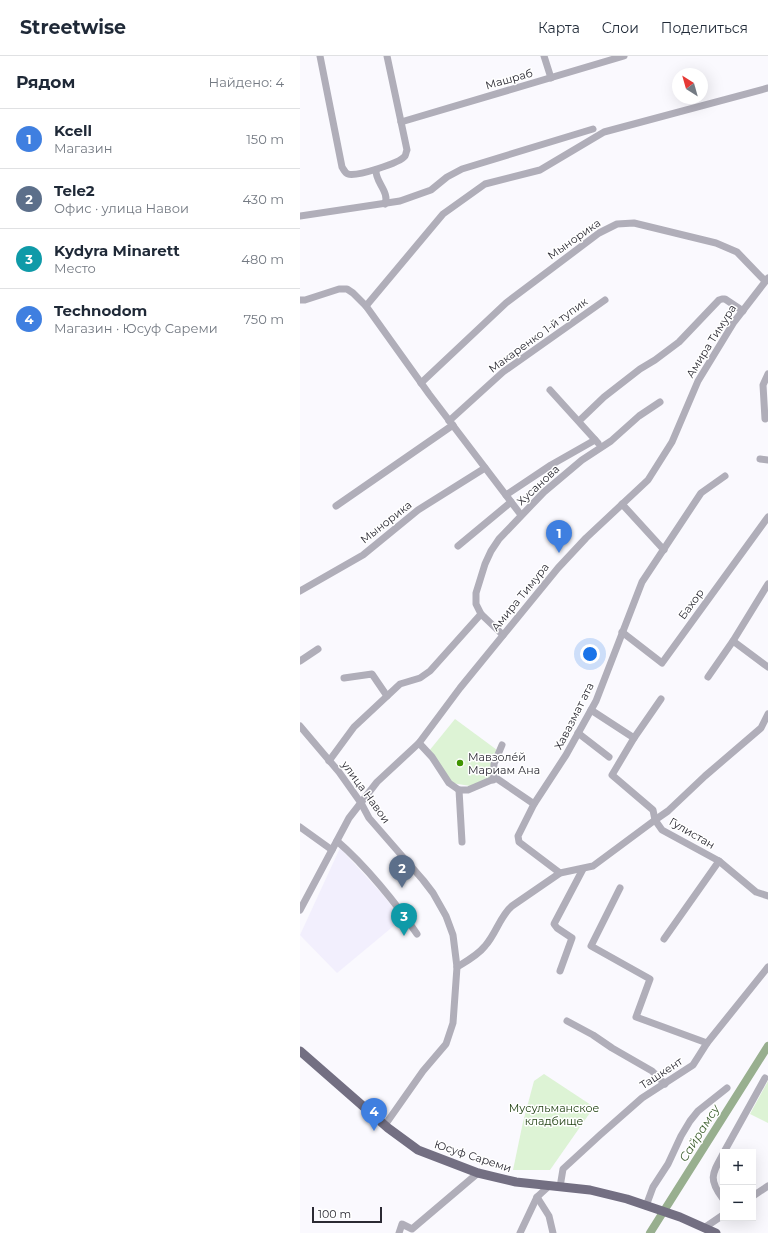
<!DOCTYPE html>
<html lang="ru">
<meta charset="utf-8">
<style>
:root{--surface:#fff;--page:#f2f2f3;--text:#1f2937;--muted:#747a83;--line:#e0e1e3;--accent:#b45309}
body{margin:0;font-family:Montserrat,sans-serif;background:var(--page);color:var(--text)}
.controls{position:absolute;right:12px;bottom:12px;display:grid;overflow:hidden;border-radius:0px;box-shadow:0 4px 16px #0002}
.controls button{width:36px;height:36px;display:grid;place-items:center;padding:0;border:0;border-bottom:1px solid var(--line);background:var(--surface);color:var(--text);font:20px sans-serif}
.compass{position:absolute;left:372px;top:12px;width:36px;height:36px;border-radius:50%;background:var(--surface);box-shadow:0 4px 16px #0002;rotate:323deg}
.scale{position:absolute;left:12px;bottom:10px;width:70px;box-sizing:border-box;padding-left:4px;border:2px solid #2b2a33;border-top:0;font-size:11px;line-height:14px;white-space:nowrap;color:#2b2a33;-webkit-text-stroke:3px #fff;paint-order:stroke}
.you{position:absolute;left:290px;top:598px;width:14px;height:14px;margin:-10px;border:3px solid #fff;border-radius:50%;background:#1a73e8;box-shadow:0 0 0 6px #1a73e833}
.badge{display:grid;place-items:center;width:26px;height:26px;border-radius:50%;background:var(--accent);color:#fff;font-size:13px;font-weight:700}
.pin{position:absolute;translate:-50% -33px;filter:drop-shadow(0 1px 2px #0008)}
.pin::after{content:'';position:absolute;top:21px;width:14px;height:12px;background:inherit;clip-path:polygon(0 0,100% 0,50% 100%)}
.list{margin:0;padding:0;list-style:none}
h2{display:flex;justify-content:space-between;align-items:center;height:52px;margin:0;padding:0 16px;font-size:17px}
h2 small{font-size:13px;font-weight:400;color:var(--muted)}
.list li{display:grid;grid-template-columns:26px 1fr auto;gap:12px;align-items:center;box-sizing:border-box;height:60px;padding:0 16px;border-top:1px solid var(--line)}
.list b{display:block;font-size:15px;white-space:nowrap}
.list p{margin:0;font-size:13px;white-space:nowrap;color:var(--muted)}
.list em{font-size:13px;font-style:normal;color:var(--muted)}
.map{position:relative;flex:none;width:468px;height:1177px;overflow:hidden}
header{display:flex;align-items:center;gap:24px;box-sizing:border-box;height:56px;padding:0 20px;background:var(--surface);border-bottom:1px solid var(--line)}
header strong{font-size:19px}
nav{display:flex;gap:22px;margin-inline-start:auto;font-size:14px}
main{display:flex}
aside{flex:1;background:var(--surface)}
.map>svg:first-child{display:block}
.built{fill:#f2effd}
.green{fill:#ddf3d5}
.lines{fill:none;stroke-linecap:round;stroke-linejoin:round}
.river{stroke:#98af8f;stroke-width:8}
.minor{stroke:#b0aeb9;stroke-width:7}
.major{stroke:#736f82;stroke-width:9}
.poi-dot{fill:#409401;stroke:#fff;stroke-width:1.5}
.labels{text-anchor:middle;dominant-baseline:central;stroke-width:3;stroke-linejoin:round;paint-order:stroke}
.street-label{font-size:11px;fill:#2b2a33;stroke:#fff}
.poi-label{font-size:11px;fill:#2b2a33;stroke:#fff;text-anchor:start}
.park-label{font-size:11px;fill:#204112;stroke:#fff}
.water-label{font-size:12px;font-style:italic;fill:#3f6031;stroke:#fff}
</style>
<header>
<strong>Streetwise</strong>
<nav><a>Карта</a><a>Слои</a><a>Поделиться</a></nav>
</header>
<main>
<aside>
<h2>Рядом<small>Найдено: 4</small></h2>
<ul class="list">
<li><span class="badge" style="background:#3f7fe0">1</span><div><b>Kcell</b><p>Магазин</p></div><em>150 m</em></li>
<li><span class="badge" style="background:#5c6f8a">2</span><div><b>Tele2</b><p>Офис · улица Навои</p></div><em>430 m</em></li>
<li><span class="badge" style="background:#0f9aa8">3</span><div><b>Kydyra Minarett</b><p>Место</p></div><em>480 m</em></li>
<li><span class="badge" style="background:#3f7fe0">4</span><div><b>Technodom</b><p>Магазин · Юсуф Сареми</p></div><em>750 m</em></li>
</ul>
</aside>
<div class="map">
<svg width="468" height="1177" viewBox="0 0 468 1177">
<rect width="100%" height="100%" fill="#faf9fe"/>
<path class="built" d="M 40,792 L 83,839 L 102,863 L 37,917 L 0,879 Z"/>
<g class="green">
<path d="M 155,663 L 197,694 L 189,722 L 170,730 L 152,727 L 129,695 Z"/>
<path d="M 244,1018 L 294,1051 L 250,1114 L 213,1114 L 223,1066 L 234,1025 Z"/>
<path d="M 468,1025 L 468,1067 L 450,1058 Z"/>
</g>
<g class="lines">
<path class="river" d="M 350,1177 L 468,990"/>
<g class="minor">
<path d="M 20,0 L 42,111 C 44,114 45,117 48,118 C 56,121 100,107 105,100 C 106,98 106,96 107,94 L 87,0"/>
<path d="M 244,0 L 251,22"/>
<path d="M 101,66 L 324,0"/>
<path d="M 76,114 C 75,126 90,136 85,148"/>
<path d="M 0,160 L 100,145 L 131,134 L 147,121 L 162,113 L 293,73"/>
<path d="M 0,244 L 5,244 L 39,233 L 47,233 L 53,237 L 66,250 L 129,338 L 221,459"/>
<path d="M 66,250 L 143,158 L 185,128 L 240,114 L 304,76 L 468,32"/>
<path d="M 121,327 L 206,247 L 299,177 L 317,168 L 334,167 L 416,187 L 437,196 L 465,225"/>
<path d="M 250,334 L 298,387"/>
<path d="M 465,363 L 463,329 L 468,318"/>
<path d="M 149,365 L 203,316 L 305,244"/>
<path d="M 279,365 L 304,341 L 340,313 L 355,304 L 379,286 L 419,244 L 422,243 L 425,243 L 443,255"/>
<path d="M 460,403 L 468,404"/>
<path d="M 206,439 L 251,409 L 295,384"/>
<path d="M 322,448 L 364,494"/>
<path d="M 36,450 L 153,369"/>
<path d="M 158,490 L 211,446"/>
<path d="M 0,535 L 63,499 L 118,454 L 185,412"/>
<path d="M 322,576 L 362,607 L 468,461"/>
<path d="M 203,579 L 181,558 L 176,548 L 176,537 L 185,508 L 191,495 L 199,483 L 244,436 L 282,404 L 311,385 L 339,360 L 360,346"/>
<path d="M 433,585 L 468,611"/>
<path d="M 0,605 L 18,593"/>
<path d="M 408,621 L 433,585 L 468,528"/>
<path d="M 44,622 L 72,618 L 87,640"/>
<path d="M 361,643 L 334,682 L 312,719 L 353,754 L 355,764 L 362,774 L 419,805 L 456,836 L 468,840"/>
<path d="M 291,654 L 334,682"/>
<path d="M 0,670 L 39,716 L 61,747 L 69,762 L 123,824 L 133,837 L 146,860 L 153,879 L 157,911 L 153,967 L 146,988 L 123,1015 L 85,1069"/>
<path d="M 278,677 L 309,701"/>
<path d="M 119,687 L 132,701 L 149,727 L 159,734 L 168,734 L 196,722 L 234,748"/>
<path d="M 29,705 L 54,671 L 100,628 L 120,622 L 130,615 L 181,558"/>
<path d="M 193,724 L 194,708 L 202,689"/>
<path d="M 159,734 L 162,786"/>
<path d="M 0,771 L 32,794"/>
<path d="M 37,785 C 65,809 96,847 117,878"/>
<path d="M 260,817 L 219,786 L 218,780 L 234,748 L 266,699 L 296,645 L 342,526 L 401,437 L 425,420"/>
<path d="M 320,832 L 291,890 L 350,923 L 336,961 L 407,987"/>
<path d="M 0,854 L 49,762 L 77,726 L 119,687 L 160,632 L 258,512 L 286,482 L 348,424 L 372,386 L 398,325 L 434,266 L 468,222"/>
<path d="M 364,883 L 419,805"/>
<path d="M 157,911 C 167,905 178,899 185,890 C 196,878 200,860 212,850 L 260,817 L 293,810 L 355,764 L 368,755 L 405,720 L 461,672 L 468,658"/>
<path d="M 260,915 L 272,882 L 257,872 L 254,868 L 283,813"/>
<path d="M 267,965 L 293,979 L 312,992 L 352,1015 L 365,1028"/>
<path d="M 424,1096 L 465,1022"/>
<path d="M 423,1098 C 412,1118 408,1123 423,1143"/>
<path d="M 260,1131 L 263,1113 L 300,1079 L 342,1042 L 393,1009 L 407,987 L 468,911"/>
<path d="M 453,1140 L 468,1130"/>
<path d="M 237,1141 L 249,1160 L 253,1177"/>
<path d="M 346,1150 L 353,1131 L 368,1108 L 381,1080 L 390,1065 L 398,1055 L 427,1032"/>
<path d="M 404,1172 L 423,1159"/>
<path d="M 99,1177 L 102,1168 L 112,1173 L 178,1117"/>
<path d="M 220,1177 L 237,1141 L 249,1130"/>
</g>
<path class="major" d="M 0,995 L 88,1072 L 118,1094 L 178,1117 L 216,1126 L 290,1134 L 327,1143 L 380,1161 L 416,1177"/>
</g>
<circle class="poi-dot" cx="160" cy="707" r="4"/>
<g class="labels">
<g class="street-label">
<text transform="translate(209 23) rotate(-16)">Машраб</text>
<text transform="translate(274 183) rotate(-35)">Мынорика</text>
<text transform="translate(238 279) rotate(-36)">Макаренко 1-й тупик</text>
<text transform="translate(411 285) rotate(-58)">Амира Тимура</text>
<text transform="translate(238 429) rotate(-43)">Хусанова</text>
<text transform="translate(86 466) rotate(-38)">Мынорика</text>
<text transform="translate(220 541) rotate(-51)">Амира Тимура</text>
<text transform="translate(391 548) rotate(-54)">Бахор</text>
<text transform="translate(274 660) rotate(-63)">Хавазмат ата</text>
<text transform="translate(66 736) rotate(54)">улица Навои</text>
<text transform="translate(392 777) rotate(30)">Гулистан</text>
<text transform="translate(361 1017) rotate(-33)">Ташкент</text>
<text transform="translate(173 1100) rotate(18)">Юсуф Сареми</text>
</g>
<g class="poi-label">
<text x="168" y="701">Мавзоле́й<tspan x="168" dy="13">Мариам Ана</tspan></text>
</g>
<g class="park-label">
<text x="254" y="1052">Мусульманское<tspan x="254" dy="13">кладбище</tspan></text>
</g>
<g class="water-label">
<text transform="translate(399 1077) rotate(-58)">Сайрамсу</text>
</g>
</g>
</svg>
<div class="controls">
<button>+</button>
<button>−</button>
</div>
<svg class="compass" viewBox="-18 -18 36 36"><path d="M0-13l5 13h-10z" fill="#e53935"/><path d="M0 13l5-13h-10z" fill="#747a83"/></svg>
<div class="scale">100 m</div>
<div class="you"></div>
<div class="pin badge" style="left:259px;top:497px;background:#3f7fe0">1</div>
<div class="pin badge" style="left:102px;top:832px;background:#5c6f8a">2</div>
<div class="pin badge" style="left:104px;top:880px;background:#0f9aa8">3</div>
<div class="pin badge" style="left:74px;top:1075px;background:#3f7fe0">4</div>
</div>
</main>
